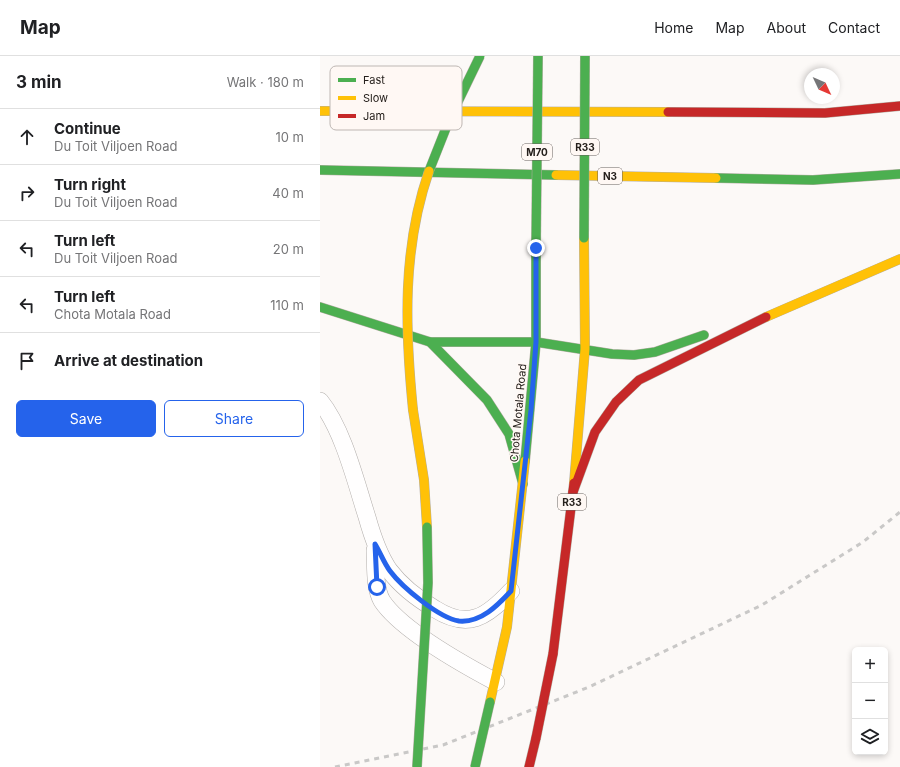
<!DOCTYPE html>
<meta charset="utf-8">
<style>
:root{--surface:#fff;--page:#f2f2f2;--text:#202124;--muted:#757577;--line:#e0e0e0;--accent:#2563eb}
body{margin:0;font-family:Inter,sans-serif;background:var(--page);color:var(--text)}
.controls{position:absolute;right:12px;bottom:12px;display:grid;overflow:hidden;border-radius:6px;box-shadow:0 2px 6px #0003}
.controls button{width:36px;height:36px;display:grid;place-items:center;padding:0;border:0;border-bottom:1px solid var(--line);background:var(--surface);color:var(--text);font:20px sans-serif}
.compass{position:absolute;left:484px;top:12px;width:36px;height:36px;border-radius:50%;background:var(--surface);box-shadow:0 2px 6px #0003;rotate:134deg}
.stop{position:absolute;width:12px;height:12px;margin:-9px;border:3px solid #2563eb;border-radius:50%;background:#fff}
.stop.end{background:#2563eb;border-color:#fff;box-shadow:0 1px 4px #0008}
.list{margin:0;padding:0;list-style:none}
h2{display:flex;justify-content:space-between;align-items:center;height:52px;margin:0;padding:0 16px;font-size:17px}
h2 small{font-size:13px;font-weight:400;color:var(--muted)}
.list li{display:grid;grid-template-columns:26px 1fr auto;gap:12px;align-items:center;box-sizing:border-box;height:56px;padding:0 16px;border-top:1px solid var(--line)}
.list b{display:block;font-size:15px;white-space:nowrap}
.list p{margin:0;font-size:13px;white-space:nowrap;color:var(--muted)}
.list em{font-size:13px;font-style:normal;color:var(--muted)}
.actions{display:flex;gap:8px;padding:12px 16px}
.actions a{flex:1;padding:9px 0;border:1px solid var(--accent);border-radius:6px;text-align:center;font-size:14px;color:var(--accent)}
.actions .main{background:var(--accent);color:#fff}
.icon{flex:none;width:22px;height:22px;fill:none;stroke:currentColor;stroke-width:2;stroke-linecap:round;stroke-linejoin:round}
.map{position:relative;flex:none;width:580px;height:711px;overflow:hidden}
header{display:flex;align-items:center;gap:24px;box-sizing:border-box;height:56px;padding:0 20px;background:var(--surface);border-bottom:1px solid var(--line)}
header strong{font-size:19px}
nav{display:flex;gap:22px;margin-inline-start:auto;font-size:14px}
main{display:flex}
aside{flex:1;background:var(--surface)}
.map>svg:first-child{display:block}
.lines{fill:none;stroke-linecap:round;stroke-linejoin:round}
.street-casing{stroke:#b2aeab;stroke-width:18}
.fast-casing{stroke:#b3aea3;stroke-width:10}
.slow-casing{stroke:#b3aea3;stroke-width:10}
.jam-casing{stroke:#b3aea3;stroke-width:10}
.street{stroke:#fffefe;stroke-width:17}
.fast{stroke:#4caf50;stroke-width:9}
.slow{stroke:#ffc107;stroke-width:9}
.jam{stroke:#c62828;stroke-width:9}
.rail{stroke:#c9c8c7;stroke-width:3;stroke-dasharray:5 5;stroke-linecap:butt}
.fast-bridge-casing{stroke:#b3aea3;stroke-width:10;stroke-linecap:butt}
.slow-bridge-casing{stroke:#b3aea3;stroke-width:10;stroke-linecap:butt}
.jam-bridge-casing{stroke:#b3aea3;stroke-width:10;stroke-linecap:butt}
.fast-bridge{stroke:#4caf50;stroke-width:9}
.slow-bridge{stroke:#ffc107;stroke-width:9}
.jam-bridge{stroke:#c62828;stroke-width:9}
.route{stroke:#2563eb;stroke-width:5}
.labels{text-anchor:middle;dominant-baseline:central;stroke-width:3;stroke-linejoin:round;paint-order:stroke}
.shield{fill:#fff8f4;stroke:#67615d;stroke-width:1}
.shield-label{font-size:10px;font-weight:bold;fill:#26201c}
.street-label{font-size:11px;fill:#26201c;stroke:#fff8f4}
.key{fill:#fff8f4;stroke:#beb7b3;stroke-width:1}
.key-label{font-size:11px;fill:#26201c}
</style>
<header>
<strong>Map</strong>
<nav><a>Home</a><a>Map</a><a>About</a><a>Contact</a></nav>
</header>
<main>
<aside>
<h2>3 min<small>Walk · 180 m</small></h2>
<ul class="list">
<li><svg class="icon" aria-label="ahead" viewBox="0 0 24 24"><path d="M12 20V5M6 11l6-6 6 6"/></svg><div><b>Continue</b><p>Du Toit Viljoen Road</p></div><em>10 m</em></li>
<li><svg class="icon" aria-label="right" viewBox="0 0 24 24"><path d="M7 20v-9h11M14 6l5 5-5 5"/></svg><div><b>Turn right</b><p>Du Toit Viljoen Road</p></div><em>40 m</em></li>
<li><svg class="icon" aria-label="left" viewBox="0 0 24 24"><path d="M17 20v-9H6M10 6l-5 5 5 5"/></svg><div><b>Turn left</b><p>Du Toit Viljoen Road</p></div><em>20 m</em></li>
<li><svg class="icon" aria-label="left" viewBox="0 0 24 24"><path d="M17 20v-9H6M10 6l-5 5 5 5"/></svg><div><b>Turn left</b><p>Chota Motala Road</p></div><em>110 m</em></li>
<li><svg class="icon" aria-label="arrive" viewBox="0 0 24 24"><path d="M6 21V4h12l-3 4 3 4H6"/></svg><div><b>Arrive at destination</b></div></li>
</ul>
<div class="actions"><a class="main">Save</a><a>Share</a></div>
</aside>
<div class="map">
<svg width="580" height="711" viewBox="0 0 580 711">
<rect width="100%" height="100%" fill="#fcf9f7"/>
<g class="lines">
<g class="street-casing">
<g id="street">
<path d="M 0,345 C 23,373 36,427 47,461 C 52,479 58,498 69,514 C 81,530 98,543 115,553 C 148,574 167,561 191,535"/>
<path d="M 55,494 C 56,510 54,531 62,545 C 82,575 144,609 176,626"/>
</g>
</g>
<g class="fast-casing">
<g id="fast">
<path d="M 0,114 L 236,119"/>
<path d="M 396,122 L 493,124 L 580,118"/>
<path d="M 0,251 L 110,286 L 167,344 L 189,378 L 203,428"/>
<path d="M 110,286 L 216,286 L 292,298 L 314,299 L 335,296 L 384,279"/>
<path d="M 205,405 L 216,286 L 216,192"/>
</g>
</g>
<g class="slow-casing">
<g id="slow">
<path d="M 0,55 L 348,56"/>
<path d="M 236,119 L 396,122"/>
<path d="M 446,261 L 580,203"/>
<path d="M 93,354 L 104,424 L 107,471"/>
<path d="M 254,427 L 265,293 L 264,182"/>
<path d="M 170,646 L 187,571 L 205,405"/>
</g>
</g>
<g class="jam-casing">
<g id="jam">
<path d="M 348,56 L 505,57 L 580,50"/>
<path d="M 253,436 L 275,376 L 296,346 L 319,324 L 446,261"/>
<path d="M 233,598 L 254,427"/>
<path d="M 209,711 L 216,682"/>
</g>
</g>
<use href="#street" class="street"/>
<use href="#fast" class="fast"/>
<use href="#slow" class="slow"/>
<use href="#jam" class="jam"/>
<path class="rail" d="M 15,711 L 123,689 L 269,631 L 442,549 L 543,486 L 580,456"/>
<g class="fast-bridge-casing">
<g id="fast-bridge">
<path d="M 109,115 L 130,62 L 160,0"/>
<path d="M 264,182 L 265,0"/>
<path d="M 216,192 L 218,0"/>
<path d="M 97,711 L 108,527 L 107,471"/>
<path d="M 155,711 L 170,646"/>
</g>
</g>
<g class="slow-bridge-casing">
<path id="slow-bridge" d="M 93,354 C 85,273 82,193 109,115"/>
</g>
<g class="jam-bridge-casing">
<path id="jam-bridge" d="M 216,682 L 233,598"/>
</g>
<use href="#fast-bridge" class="fast-bridge"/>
<use href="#slow-bridge" class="slow-bridge"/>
<use href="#jam-bridge" class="jam-bridge"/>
</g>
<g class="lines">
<path class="route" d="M 57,531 L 55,488 C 60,496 64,507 70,515 C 82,531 119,562 139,565 C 161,567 178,549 191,535 L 211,354 L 216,286 L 216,192"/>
</g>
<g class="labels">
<g class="shield">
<rect x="251" y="83" width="28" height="16" rx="3"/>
<rect x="202" y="88" width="30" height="16" rx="3"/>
<rect x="278" y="112" width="24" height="16" rx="3"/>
<rect x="238" y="438" width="28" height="16" rx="3"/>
</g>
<g class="shield-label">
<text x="265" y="91">R33</text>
<text x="217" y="96">M70</text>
<text x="290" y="120">N3</text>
<text x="252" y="446">R33</text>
</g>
<g class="street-label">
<text transform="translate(198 357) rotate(-85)">Chota Motala Road</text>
</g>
</g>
<rect x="10" y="10" width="132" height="64" rx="6" class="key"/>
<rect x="18" y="22" width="18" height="4" fill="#4caf50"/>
<rect x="18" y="40" width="18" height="4" fill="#ffc107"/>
<rect x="18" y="58" width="18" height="4" fill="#c62828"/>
<g class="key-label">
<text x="43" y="28">Fast</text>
<text x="43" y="46">Slow</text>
<text x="43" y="64">Jam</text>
</g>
</svg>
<div class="controls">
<button>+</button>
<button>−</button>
<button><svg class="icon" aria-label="layers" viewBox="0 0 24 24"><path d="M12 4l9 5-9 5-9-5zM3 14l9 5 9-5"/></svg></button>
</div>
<svg class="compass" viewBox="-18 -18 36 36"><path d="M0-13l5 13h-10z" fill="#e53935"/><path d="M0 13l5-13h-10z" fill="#757577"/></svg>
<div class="stop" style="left:57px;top:531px"></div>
<div class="stop end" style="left:216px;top:192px"></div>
</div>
</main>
